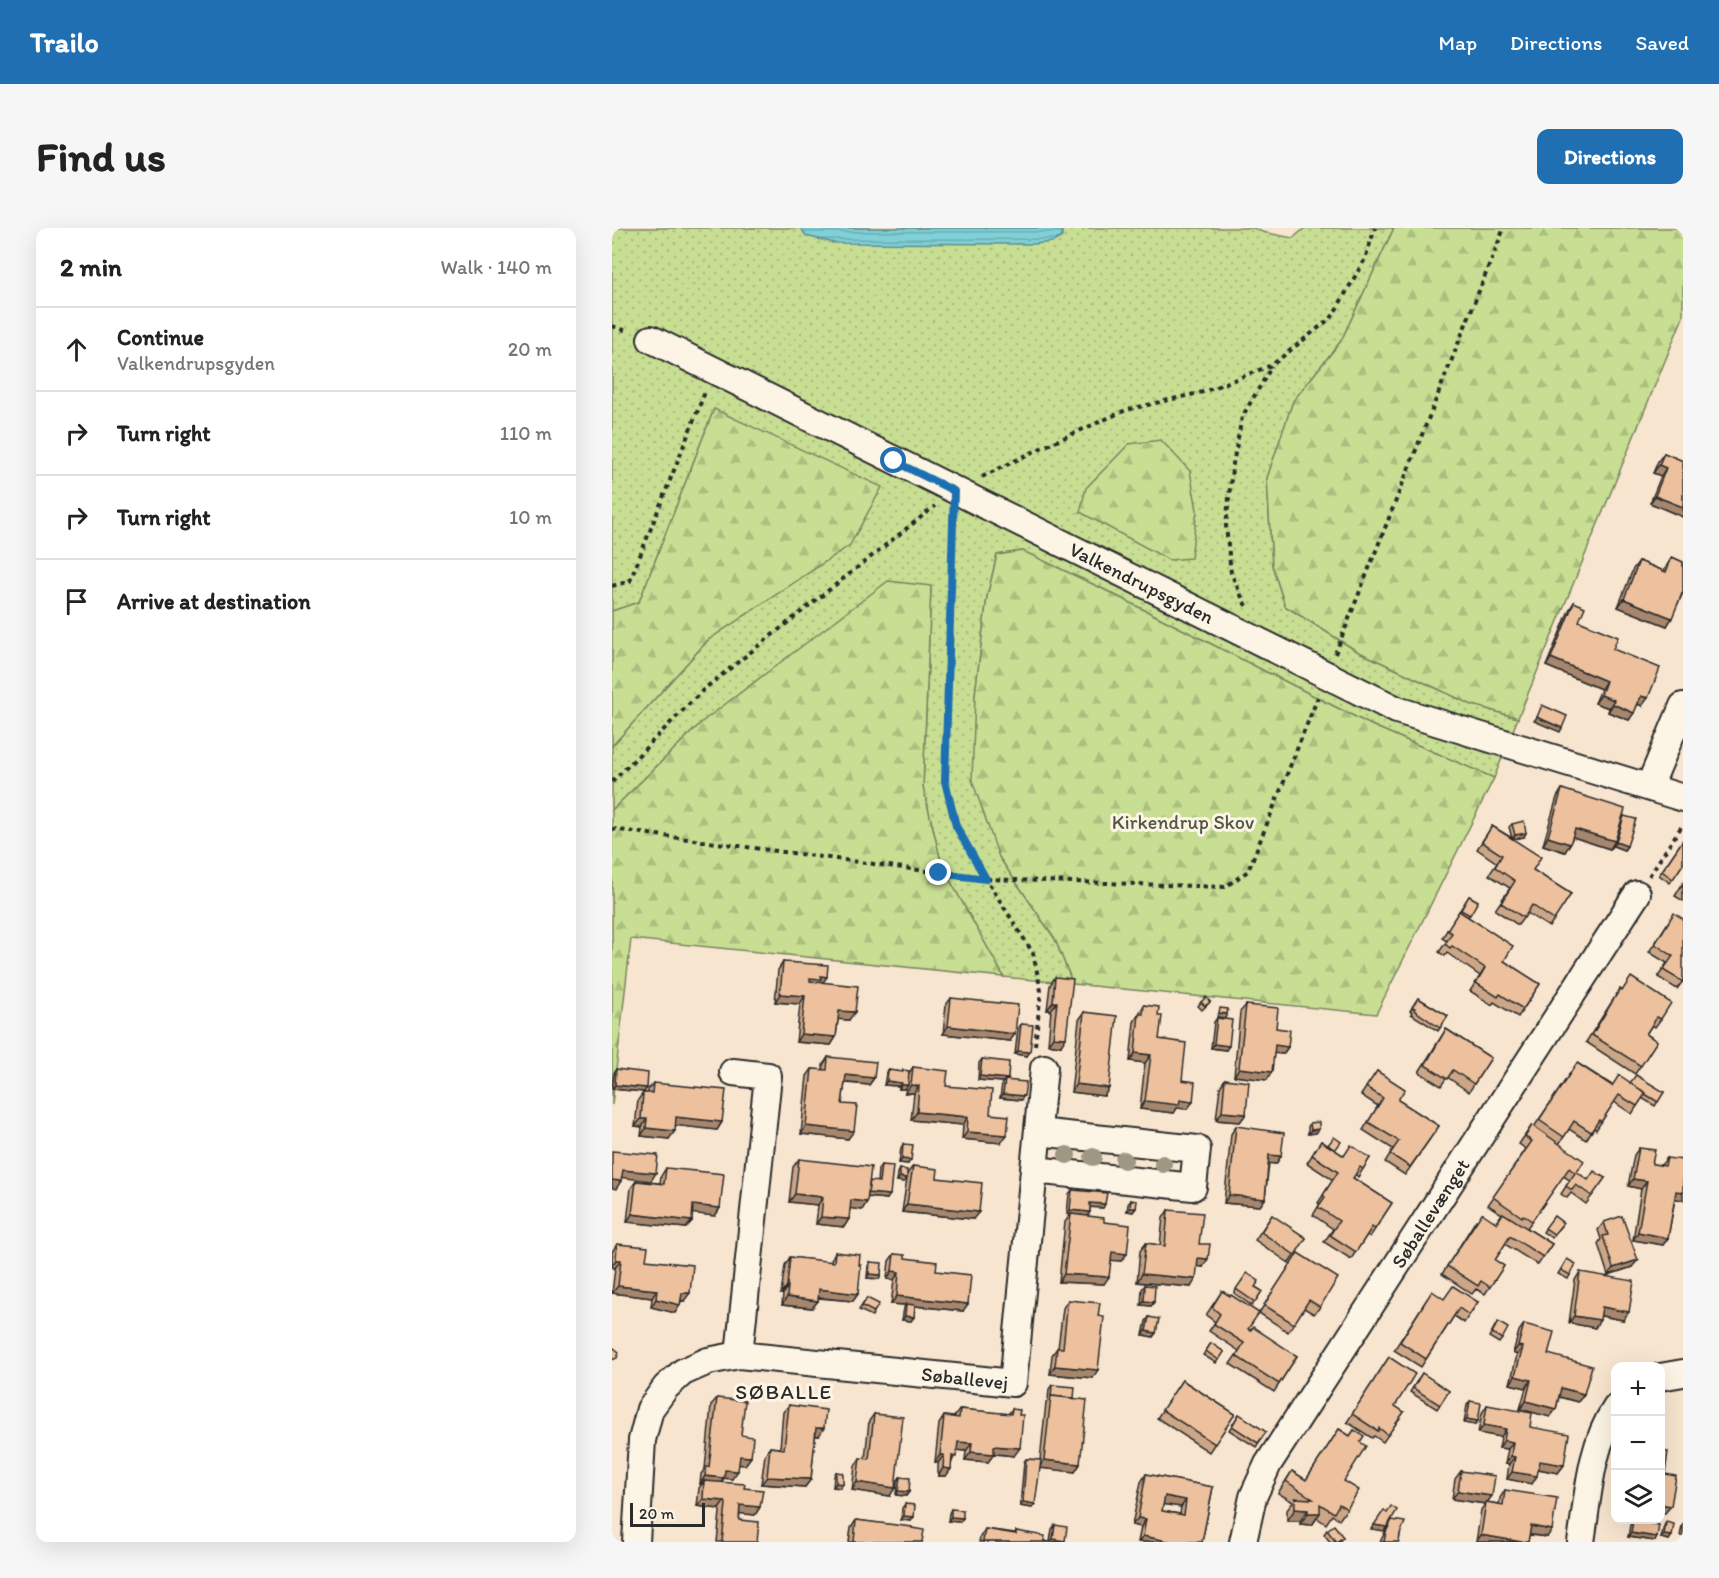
<!DOCTYPE html>
<meta charset="utf-8">
<style>
:root{--surface:#fff;--page:#f6f6f6;--text:#222;--muted:#767676;--line:#e0e0e0;--accent:#1f6fb2}
body{margin:0;font-family:Itim,sans-serif;background:var(--page);color:var(--text)}
.controls{position:absolute;right:18px;bottom:18px;display:grid;overflow:hidden;border-radius:12px;box-shadow:0 6px 24px #0002}
.controls button{width:54px;height:54px;display:grid;place-items:center;padding:0;border:0;border-bottom:2px solid var(--line);background:var(--surface);color:var(--text);font:30px sans-serif}
.scale{position:absolute;left:18px;bottom:15px;width:75px;box-sizing:border-box;padding-left:6px;border:3px solid #2b2b2b;border-top:0;font-size:16px;line-height:21px;white-space:nowrap;color:#2b2b2b;-webkit-text-stroke:4px #fcf5e5;paint-order:stroke}
.stop{position:absolute;width:18px;height:18px;margin:-14px;border:4px solid #1f6fb2;border-radius:50%;background:#fff}
.stop.end{background:#1f6fb2;border-color:#fff;box-shadow:0 2px 6px #0008}
.list{margin:0;padding:0;list-style:none}
h2{display:flex;justify-content:space-between;align-items:center;height:78px;margin:0;padding:0 24px;font-size:26px}
h2 small{font-size:20px;font-weight:400;color:var(--muted)}
.list li{display:grid;grid-template-columns:39px 1fr auto;gap:18px;align-items:center;box-sizing:border-box;height:84px;padding:0 24px;border-top:2px solid var(--line)}
.list b{display:block;font-size:22px;white-space:nowrap}
.list p{margin:0;font-size:20px;white-space:nowrap;color:var(--muted)}
.list em{font-size:20px;font-style:normal;color:var(--muted)}
.icon{flex:none;width:33px;height:33px;fill:none;stroke:currentColor;stroke-width:2;stroke-linecap:round;stroke-linejoin:round}
.map{position:relative;flex:none;width:1071px;height:1314px;overflow:hidden;border-radius:12px}
header{display:flex;align-items:center;gap:36px;box-sizing:border-box;height:84px;padding:0 30px;background:var(--accent);color:#fff}
header strong{font-size:28px}
nav{display:flex;gap:33px;margin-inline-start:auto;font-size:21px}
.intro{display:flex;align-items:center;justify-content:space-between;box-sizing:border-box;height:144px;padding:0 36px}
h1{margin:0;font-size:42px}
.button{padding:15px 27px;border-radius:12px;background:var(--accent);color:#fff;font-size:21px;font-weight:700}
main{display:flex;gap:36px;padding:0 36px}
aside{flex:1;background:var(--surface);border-radius:12px;box-shadow:0 6px 24px #0002}
.map>svg:first-child{display:block}
.grass{fill:url(#grass-dots);stroke:#79845f;stroke-width:1.5}
.forest{fill:url(#forest-firs);stroke:#79845f;stroke-width:1.5}
.water{fill:url(#water-rules);stroke:#5e8f92;stroke-width:1.5}
.lines{fill:none;stroke-linecap:round;stroke-linejoin:round}
.minor-casing{stroke:#2b2b2b;stroke-width:30}
.path{stroke:#2b2b2b;stroke-width:4;stroke-dasharray:4.5 4.5;stroke-linecap:butt}
.minor{stroke:#fcf5e5;stroke-width:26}
.tree{fill:#9d9783}
.wall{fill:#cca687;stroke:#2b2b2b;stroke-width:1.5;fill-rule:evenodd}
.shaded-wall{fill:#a6876e;stroke:#2b2b2b;stroke-width:1.5}
.building{fill:#edc19d;stroke:#2b2b2b;stroke-width:1.5;fill-rule:evenodd}
.route{stroke:#1f6fb2;stroke-width:8}
.labels{text-anchor:middle;dominant-baseline:central;stroke-width:6;stroke-linejoin:round;paint-order:stroke}
.street-label{font-size:20px;fill:#2b2b2b;stroke:#fcf5e5}
.park-label{font-size:20px;fill:#525845;stroke:#fcf5e5}
.neighbourhood-label{font-size:21px;letter-spacing:1.5px;fill:#2b2b2b;stroke:#fcf5e5}
</style>
<header>
<strong>Trailo</strong>
<nav><a>Map</a><a>Directions</a><a>Saved</a></nav>
</header>
<div class="intro"><h1>Find us</h1><a class="button">Directions</a></div>
<main>
<aside>
<h2>2 min<small>Walk · 140 m</small></h2>
<ul class="list">
<li><svg class="icon" aria-label="ahead" viewBox="0 0 24 24"><path d="M12 20V5M6 11l6-6 6 6"/></svg><div><b>Continue</b><p>Valkendrupsgyden</p></div><em>20 m</em></li>
<li><svg class="icon" aria-label="right" viewBox="0 0 24 24"><path d="M7 20v-9h11M14 6l5 5-5 5"/></svg><div><b>Turn right</b></div><em>110 m</em></li>
<li><svg class="icon" aria-label="right" viewBox="0 0 24 24"><path d="M7 20v-9h11M14 6l5 5-5 5"/></svg><div><b>Turn right</b></div><em>10 m</em></li>
<li><svg class="icon" aria-label="arrive" viewBox="0 0 24 24"><path d="M6 21V4h12l-3 4 3 4H6"/></svg><div><b>Arrive at destination</b></div></li>
</ul>
</aside>
<div class="map">
<svg width="1071" height="1314" viewBox="0 0 1071 1314">
<defs>
<pattern id="grass-dots" width="8" height="8" patternUnits="userSpaceOnUse" patternTransform="scale(1.5)"><rect width="8" height="8" fill="#c7de93"/><path d="M2 2h.1M6 6h.1" fill="none" stroke="#abbf7f" stroke-width="1.8" stroke-linecap="round"/></pattern>
<pattern id="forest-firs" width="22" height="20" patternUnits="userSpaceOnUse" patternTransform="scale(1.5)"><rect width="22" height="20" fill="#c7de93"/><path d="M5 1l3.5 6h-7zM16 11l3.5 6h-7z" fill="#abbf7f"/></pattern>
<pattern id="water-rules" width="6" height="5" patternUnits="userSpaceOnUse" patternTransform="scale(1.5)"><rect width="6" height="5" fill="#80d1d7"/><path d="M0 2.5h6" fill="none" stroke="#69aaaf"/></pattern>
</defs>
<rect width="100%" height="100%" fill="#f8e5cf"/>
<filter id="ink" filterUnits="userSpaceOnUse"><feTurbulence type="fractalNoise" baseFrequency=".0167" numOctaves="2"/><feDisplacementMap in="SourceGraphic" scale="12" xChannelSelector="R" yChannelSelector="G"/><feConvolveMatrix kernelMatrix="1 2 1 2 8 2 1 2 1" color-interpolation-filters="sRGB"/></filter>
<g filter="url(#ink)">
<path class="grass" d="M 0,0 L 642,0 L 650,4 L 681,10 L 693,0 L 782,0 L 729,113 L 681,173 L 655,250 L 660,337 L 673,378 L 745,423 L 858,476 L 906,490 L 882,550 L 759,497 L 489,360 L 410,323 L 385,327 L 375,369 L 363,467 L 387,629 L 443,711 L 461,756 L 392,749 L 330,638 L 311,559 L 319,358 L 91,493 L 0,582 L 0,518 L 96,412 L 238,317 L 102,181 L 27,374 L 0,383 Z"/>
<g class="forest">
<path d="M 782,0 L 1071,0 L 1071,89 L 906,490 L 858,476 L 745,423 L 673,378 L 660,337 L 655,250 L 681,173 L 729,113 Z"/>
<path d="M 102,181 L 270,259 L 238,317 L 96,412 L 0,518 L 0,383 L 27,374 Z"/>
<path d="M 549,212 L 578,243 L 585,282 L 579,330 L 557,332 L 468,284 L 474,260 L 517,216 Z"/>
<path d="M 411,323 L 489,360 L 759,497 L 882,550 L 764,786 L 461,756 L 443,711 L 387,629 L 360,552 L 363,467 L 375,369 L 385,327 Z"/>
<path d="M 276,353 L 319,358 L 311,559 L 330,638 L 392,749 L 19,711 L 0,877 L 0,582 L 91,493 Z"/>
</g>
<path class="water" d="M 189,0 L 450,0 L 450,9 L 441,14 L 422,16 L 222,15 L 194,8 Z"/>
<g class="lines">
<g class="minor-casing">
<g id="minor">
<path id="s1" d="M 39,111 L 785,482 L 1071,570"/>
<path d="M 1037,559 L 1071,478"/>
<path d="M 121,844 L 156,848 L 127,1127"/>
<path d="M 422,942 L 581,959 L 585,921 L 426,904"/>
<path d="M 1048,1149 L 1071,1145"/>
<path id="s2" d="M 24,1314 L 30,1212 L 38,1181 L 54,1159 L 71,1144 L 96,1133 L 127,1127 L 401,1155 L 432,840"/>
<path id="s3" d="M 631,1314 L 641,1269 L 656,1236 L 1025,666"/>
<path d="M 969,1314 C 976,1270 978,1218 1004,1180"/>
</g>
</g>
<g class="path">
<path d="M 0,98 L 15,103"/>
<path d="M 370,249 L 429,220 L 514,182 L 591,164 L 660,137 L 720,89 L 753,31 L 763,0"/>
<path d="M 341,288 L 333,553 L 344,598 L 374,651 L 421,725 L 429,763 L 423,817"/>
<path d="M 0,358 L 18,353 L 93,164"/>
<path d="M 634,378 L 619,345 L 614,298 L 620,241 L 630,189 L 660,138"/>
<path d="M 723,426 L 892,0"/>
<path d="M 0,554 L 92,461 L 323,278"/>
<path d="M 0,601 L 374,651 L 613,659 L 636,643 L 706,469"/>
<path d="M 1037,648 L 1071,596"/>
</g>
<use href="#minor" class="minor"/>
</g>
<g class="tree">
<circle cx="455" cy="927" r="9"/>
<circle cx="481" cy="929" r="9"/>
<circle cx="512" cy="932" r="9"/>
<circle cx="551" cy="936" r="9"/>
</g>
<g class="wall">
<path d="M 1052,225 L 1071,233 L 1071,289 L 1038,275 L 1049,248 L 1041,245 L 1046,233 Z"/>
<path d="M 1060,329 L 1071,334 L 1071,365 L 1055,398 L 1006,379 L 1021,341 L 1027,333 L 1052,343 L 1055,337 Z"/>
<path d="M 962,374 L 967,393 L 1001,421 L 1030,478 L 1026,476 L 1017,492 L 996,484 L 997,480 L 983,475 L 989,461 L 934,438 L 957,382 Z"/>
<path d="M 950,561 L 1010,590 L 1012,588 L 1015,618 L 1012,622 L 1001,618 L 1002,614 L 998,621 L 961,609 L 953,624 L 931,617 L 945,569 Z"/>
<path d="M 900,596 L 912,609 L 901,611 L 921,642 L 959,666 L 937,699 L 915,685 L 906,697 L 883,682 L 898,660 L 877,647 L 885,635 L 865,621 L 880,598 L 900,610 L 897,599 Z"/>
<path d="M 1071,612 L 1071,636 L 1058,655 L 1047,647 Z"/>
<path d="M 1071,655 L 1071,673 L 1063,668 Z"/>
<path d="M 857,668 L 866,673 L 856,689 L 892,733 L 928,756 L 906,789 L 882,774 L 880,777 L 858,763 L 868,748 L 835,725 L 833,728 L 827,724 L 835,713 L 830,710 Z"/>
<path d="M 1057,693 L 1071,753 L 1065,761 L 1046,749 L 1055,735 L 1037,724 Z"/>
<path d="M 171,734 L 211,755 L 237,792 L 226,791 L 224,809 L 219,817 L 184,814 L 188,776 L 163,774 L 166,742 Z"/>
<path d="M 443,749 L 449,818 L 436,816 L 439,782 L 435,782 L 438,757 Z"/>
<path d="M 1008,761 L 1049,791 L 1043,799 L 1040,797 L 1034,806 L 1045,813 L 1023,846 L 974,814 Z"/>
<path d="M 339,770 L 398,813 L 331,806 L 334,777 Z"/>
<path d="M 806,770 L 836,788 L 826,803 L 799,786 L 800,784 L 798,783 Z"/>
<path d="M 589,774 L 598,774 L 590,782 L 586,778 Z"/>
<path d="M 532,777 L 546,788 L 547,811 L 570,852 L 575,881 L 565,880 L 562,885 L 528,881 L 533,835 L 518,833 L 522,794 Z"/>
<path d="M 634,777 L 676,819 L 671,826 L 662,825 L 655,852 L 622,848 L 628,784 Z"/>
<path d="M 472,784 L 497,860 L 492,868 L 459,864 L 467,792 Z"/>
<path d="M 605,790 L 614,822 L 599,820 L 602,794 Z"/>
<path d="M 409,796 L 415,828 L 403,826 L 406,800 Z"/>
<path d="M 834,801 L 879,830 L 857,864 L 835,849 L 829,858 L 807,844 Z"/>
<path d="M 216,829 L 262,850 L 257,857 L 233,855 L 230,876 L 236,911 L 189,906 L 195,848 L 200,841 L 211,842 L 211,837 Z"/>
<path d="M 370,831 L 396,851 L 395,852 L 409,872 L 388,870 L 390,856 L 391,854 L 366,852 L 367,835 Z"/>
<path d="M 965,835 L 1000,857 L 1018,855 L 1052,864 L 1043,878 L 1030,870 L 1020,886 L 1002,874 L 984,902 L 982,900 L 974,912 L 957,901 L 947,916 L 965,944 L 976,952 L 993,950 L 974,976 L 959,965 L 955,970 L 949,966 L 958,952 L 951,948 L 915,1000 L 940,1016 L 926,1037 L 893,1016 L 883,1032 L 892,1038 L 873,1066 L 864,1061 L 860,1066 L 830,1046 L 864,992 L 884,994 L 890,986 L 876,977 L 914,921 L 907,916 L 920,897 L 922,899 Z"/>
<path d="M 301,839 L 334,858 L 378,886 L 389,915 L 350,911 L 351,897 L 299,892 L 302,865 L 293,865 L 294,860 L 293,861 L 287,861 L 287,858 L 272,857 L 274,846 L 276,842 L 290,844 L 291,842 L 297,845 Z"/>
<path d="M 4,841 L 35,860 L 32,864 L 0,861 L 2,845 Z"/>
<path d="M 765,843 L 786,872 L 827,898 L 793,947 L 773,934 L 781,921 L 751,902 L 766,878 L 749,867 Z"/>
<path d="M 613,851 L 634,886 L 628,894 L 604,892 L 608,859 Z"/>
<path d="M 41,855 L 110,894 L 105,902 L 63,897 L 57,911 L 29,908 L 30,899 L 23,898 L 26,872 L 31,865 L 36,865 L 36,862 Z"/>
<path d="M 698,895 L 707,901 L 704,905 L 696,906 L 696,899 Z"/>
<path d="M 624,898 L 669,928 L 664,936 L 657,935 L 653,971 L 648,978 L 612,975 L 619,906 Z"/>
<path d="M 709,913 L 732,928 L 758,930 L 746,949 L 743,946 L 741,950 L 780,975 L 758,1009 L 755,1007 L 739,1031 L 712,1014 L 721,1001 L 701,987 L 708,976 L 706,975 L 721,952 L 695,935 Z"/>
<path d="M 291,916 L 296,936 L 287,935 L 289,920 Z"/>
<path d="M 1027,920 L 1040,936 L 1049,937 L 1055,930 L 1063,971 L 1056,1010 L 1051,1017 L 1021,1012 L 1029,961 L 1016,958 L 1022,927 Z"/>
<path d="M 187,931 L 257,954 L 265,954 L 266,941 L 269,937 L 275,971 L 256,969 L 250,982 L 238,980 L 237,991 L 232,999 L 204,996 L 206,977 L 177,974 L 181,939 Z"/>
<path d="M 301,938 L 325,950 L 361,991 L 290,984 L 295,950 L 292,954 L 285,953 L 286,945 L 288,941 L 295,946 Z"/>
<path d="M 54,940 L 108,980 L 103,988 L 80,985 L 80,993 L 74,1000 L 15,994 L 19,960 L 24,953 L 48,955 L 49,948 Z"/>
<path d="M 460,962 L 493,976 L 491,980 L 478,979 L 478,984 L 475,988 L 492,994 L 509,1033 L 499,1032 L 492,1056 L 447,1054 L 453,994 L 459,986 L 455,986 L 457,966 Z"/>
<path d="M 519,972 L 524,980 L 521,984 L 515,983 L 516,976 Z"/>
<path d="M 556,982 L 591,1039 L 585,1038 L 579,1059 L 525,1054 L 528,1023 L 534,1015 L 548,1017 L 551,990 Z"/>
<path d="M 660,987 L 694,1010 L 677,1035 L 643,1012 Z"/>
<path d="M 942,988 L 951,995 L 940,1010 L 931,1004 Z"/>
<path d="M 992,994 L 1020,1039 L 996,1047 L 986,1016 L 989,1011 L 986,1002 Z"/>
<path d="M 5,1016 L 34,1032 L 72,1073 L 69,1073 L 68,1077 L 63,1085 L 39,1079 L 40,1070 L 0,1065 L 3,1040 L 0,1039 L 0,1024 Z"/>
<path d="M 223,1024 L 247,1037 L 246,1066 L 241,1073 L 206,1070 L 206,1073 L 200,1080 L 170,1077 L 171,1066 L 169,1066 L 173,1037 L 178,1029 L 218,1034 Z"/>
<path d="M 686,1025 L 708,1079 L 702,1086 L 692,1080 L 676,1104 L 647,1085 Z"/>
<path d="M 282,1026 L 324,1043 L 351,1083 L 303,1078 L 302,1089 L 299,1093 L 290,1092 L 292,1080 L 293,1077 L 279,1076 L 282,1052 L 275,1051 L 277,1033 Z"/>
<path d="M 955,1031 L 958,1047 L 956,1051 L 946,1046 Z"/>
<path d="M 258,1034 L 267,1051 L 255,1050 L 256,1038 Z"/>
<path d="M 968,1044 L 1011,1092 L 989,1088 L 983,1100 L 957,1095 L 963,1052 Z"/>
<path d="M 635,1045 L 643,1059 L 650,1063 L 640,1078 L 622,1065 Z"/>
<path d="M 533,1057 L 542,1074 L 539,1078 L 529,1077 L 530,1061 Z"/>
<path d="M 610,1063 L 636,1101 L 685,1128 L 662,1164 L 618,1136 L 627,1123 L 597,1103 L 603,1094 L 594,1087 Z"/>
<path d="M 255,1070 L 262,1084 L 260,1088 L 247,1082 Z"/>
<path d="M 815,1071 L 832,1071 L 866,1074 L 852,1095 L 842,1088 L 809,1139 L 782,1122 Z"/>
<path d="M 456,1072 L 481,1150 L 438,1146 L 440,1127 L 445,1120 L 446,1120 L 451,1080 Z"/>
<path d="M 537,1089 L 544,1105 L 541,1109 L 531,1107 L 534,1093 Z"/>
<path d="M 912,1096 L 936,1126 L 972,1166 L 966,1174 L 947,1169 L 944,1181 L 938,1189 L 908,1181 L 914,1160 L 898,1156 L 905,1127 L 901,1125 L 907,1103 Z"/>
<path d="M 883,1098 L 890,1111 L 887,1115 L 877,1109 Z"/>
<path d="M 599,1115 L 612,1124 L 604,1135 L 591,1127 Z"/>
<path d="M 777,1129 L 783,1178 L 792,1184 L 771,1214 L 762,1208 L 760,1210 L 735,1194 Z"/>
<path d="M 810,1145 L 837,1163 L 825,1181 L 798,1164 Z"/>
<path d="M 570,1152 L 623,1186 L 597,1224 L 545,1190 Z"/>
<path d="M 440,1157 L 462,1170 L 468,1236 L 463,1244 L 428,1240 L 420,1280 L 408,1278 L 412,1234 L 414,1231 L 428,1232 L 434,1175 L 436,1172 L 437,1161 Z"/>
<path d="M 105,1170 L 129,1207 L 139,1229 L 133,1237 L 127,1236 L 120,1251 L 112,1250 L 109,1254 L 132,1260 L 148,1279 L 143,1287 L 128,1285 L 127,1292 L 145,1314 L 105,1314 L 108,1284 L 107,1281 L 85,1278 L 87,1260 L 90,1256 L 88,1256 L 89,1246 L 93,1241 L 99,1177 Z"/>
<path d="M 858,1173 L 866,1193 L 863,1197 L 852,1195 L 855,1177 Z"/>
<path d="M 177,1177 L 207,1208 L 203,1208 L 199,1251 L 193,1259 L 149,1256 L 153,1227 L 158,1219 L 168,1220 L 171,1184 Z"/>
<path d="M 875,1177 L 918,1199 L 952,1237 L 946,1245 L 926,1241 L 920,1256 L 895,1251 L 897,1236 L 893,1236 L 896,1221 L 887,1220 L 889,1209 L 866,1205 L 870,1185 Z"/>
<path d="M 348,1181 L 396,1186 L 400,1181 L 402,1228 L 382,1226 L 376,1234 L 353,1232 L 354,1223 L 345,1222 L 334,1248 L 326,1248 L 326,1235 L 323,1234 L 327,1196 L 332,1188 L 342,1189 Z"/>
<path d="M 262,1186 L 278,1268 L 240,1262 L 243,1238 L 248,1230 L 253,1231 L 257,1193 Z"/>
<path d="M 627,1186 L 654,1204 L 644,1219 L 617,1202 Z"/>
<path d="M 727,1201 L 738,1208 L 742,1202 L 748,1214 L 732,1253 L 735,1281 L 727,1292 L 720,1287 L 714,1296 L 705,1290 L 700,1297 L 688,1296 L 688,1293 L 675,1293 L 675,1282 L 681,1274 L 666,1265 L 680,1243 L 694,1252 Z"/>
<path d="M 849,1243 L 875,1274 L 887,1276 L 888,1270 L 893,1262 L 935,1309 L 917,1307 L 916,1314 L 864,1314 L 869,1282 L 873,1276 L 840,1271 L 843,1251 Z"/>
<path d="M 224,1244 L 231,1256 L 228,1260 L 221,1259 L 222,1248 Z"/>
<path d="M 534,1246 L 601,1259 L 590,1314 L 526,1314 L 529,1299 L 520,1297 L 529,1254 ZM 551,1276 L 569,1279 L 568,1286 L 550,1283 Z"/>
<path d="M 288,1249 L 297,1264 L 294,1268 L 284,1267 L 285,1253 Z"/>
<path d="M 293,1276 L 299,1293 L 289,1292 L 290,1280 Z"/>
<path d="M 339,1281 L 351,1290 L 348,1294 L 336,1293 L 337,1285 Z"/>
<path d="M 244,1292 L 300,1300 L 310,1314 L 237,1314 L 239,1300 Z"/>
<path d="M 780,1292 L 788,1306 L 787,1314 L 768,1314 L 775,1300 Z"/>
<path d="M 1021,1293 L 1045,1309 L 1043,1313 L 1016,1309 L 1018,1297 Z"/>
<path d="M 1054,1294 L 1057,1312 L 1049,1310 L 1052,1298 Z"/>
<path d="M 1071,1296 L 1071,1308 L 1068,1308 L 1070,1298 Z"/>
<path d="M 443,1297 L 452,1314 L 438,1314 L 440,1301 Z"/>
<path d="M 373,1301 L 403,1305 L 404,1303 L 432,1313 L 437,1314 L 367,1314 L 368,1309 Z"/>
<path d="M 715,1302 L 731,1309 L 727,1314 L 718,1314 L 712,1306 Z"/>
</g>
<g class="shaded-wall">
<path d="M 1047,237 L 1054,240 L 1049,248 L 1041,245 Z"/>
<path d="M 1043,268 L 1071,279 L 1071,289 L 1038,275 Z"/>
<path d="M 1012,371 L 1060,390 L 1055,398 L 1006,379 Z"/>
<path d="M 939,430 L 994,453 L 989,461 L 934,438 Z"/>
<path d="M 989,467 L 1002,472 L 997,480 L 983,475 Z"/>
<path d="M 1029,468 L 1036,470 L 1030,478 L 1024,475 Z"/>
<path d="M 1001,476 L 1022,485 L 1017,492 L 996,484 Z"/>
<path d="M 925,489 L 950,500 L 948,504 L 922,493 Z"/>
<path d="M 963,601 L 1003,613 L 998,621 L 958,608 Z"/>
<path d="M 914,605 L 912,609 L 900,611 L 903,607 Z"/>
<path d="M 936,609 L 958,616 L 953,624 L 931,617 Z"/>
<path d="M 1004,614 L 1015,618 L 1012,622 L 1001,618 Z"/>
<path d="M 209,748 L 215,749 L 209,757 L 193,758 L 198,750 Z"/>
<path d="M 168,766 L 193,768 L 188,776 L 163,774 Z"/>
<path d="M 441,774 L 445,774 L 439,782 L 435,782 Z"/>
<path d="M 227,783 L 243,784 L 237,792 L 221,791 Z"/>
<path d="M 607,785 L 615,786 L 613,790 L 605,789 Z"/>
<path d="M 336,798 L 403,806 L 398,813 L 331,806 Z"/>
<path d="M 189,806 L 224,809 L 219,817 L 184,814 Z"/>
<path d="M 441,809 L 454,810 L 449,818 L 436,816 Z"/>
<path d="M 602,816 L 617,818 L 614,822 L 599,820 Z"/>
<path d="M 663,817 L 676,819 L 671,826 L 658,825 Z"/>
<path d="M 406,823 L 418,824 L 415,828 L 403,826 Z"/>
<path d="M 523,825 L 539,827 L 533,835 L 518,833 Z"/>
<path d="M 627,840 L 660,844 L 655,852 L 622,848 Z"/>
<path d="M 234,847 L 262,850 L 257,857 L 228,854 Z"/>
<path d="M 368,848 L 396,851 L 393,855 L 393,852 L 391,854 L 366,852 Z"/>
<path d="M 275,853 L 290,855 L 287,858 L 272,857 Z"/>
<path d="M 464,856 L 497,860 L 492,868 L 459,864 Z"/>
<path d="M 3,857 L 35,860 L 32,864 L 0,861 Z"/>
<path d="M 289,857 L 296,857 L 293,861 L 287,861 Z"/>
<path d="M 299,857 L 307,858 L 302,865 L 293,865 Z"/>
<path d="M 391,866 L 412,868 L 409,872 L 388,870 Z"/>
<path d="M 568,872 L 581,874 L 575,881 L 565,880 L 562,885 L 528,881 L 533,873 Z"/>
<path d="M 305,884 L 356,889 L 351,897 L 299,892 Z"/>
<path d="M 610,884 L 634,886 L 628,894 L 604,892 Z"/>
<path d="M 64,889 L 110,894 L 105,902 L 59,897 Z"/>
<path d="M 29,891 L 35,891 L 30,899 L 23,898 Z"/>
<path d="M 194,898 L 242,903 L 236,911 L 189,906 Z"/>
<path d="M 34,900 L 63,903 L 57,911 L 29,908 Z"/>
<path d="M 707,901 L 704,905 L 696,906 L 699,902 Z"/>
<path d="M 355,904 L 395,907 L 389,915 L 350,911 Z"/>
<path d="M 657,927 L 669,928 L 664,936 L 652,935 Z"/>
<path d="M 290,931 L 299,932 L 296,936 L 287,935 Z"/>
<path d="M 11,942 L 44,945 L 39,953 L 5,949 Z"/>
<path d="M 288,949 L 295,950 L 292,954 L 285,953 Z"/>
<path d="M 1021,951 L 1035,953 L 1029,961 L 1016,958 Z"/>
<path d="M 0,952 L 9,953 L 4,961 L 0,960 Z"/>
<path d="M 1064,963 L 1071,964 L 1071,972 L 1059,970 Z"/>
<path d="M 256,965 L 278,967 L 275,971 L 254,969 Z"/>
<path d="M 183,966 L 211,969 L 206,977 L 177,974 Z"/>
<path d="M 617,967 L 653,971 L 648,978 L 612,975 Z"/>
<path d="M 239,972 L 255,974 L 250,982 L 234,980 Z"/>
<path d="M 478,975 L 493,976 L 491,980 L 475,979 Z"/>
<path d="M 295,976 L 367,984 L 361,991 L 290,984 Z"/>
<path d="M 81,977 L 108,980 L 103,988 L 76,985 Z"/>
<path d="M 518,980 L 524,980 L 521,984 L 515,983 Z"/>
<path d="M 458,982 L 478,984 L 475,988 L 455,986 Z"/>
<path d="M 20,986 L 80,993 L 74,1000 L 15,994 Z"/>
<path d="M 209,989 L 237,991 L 232,999 L 204,996 Z"/>
<path d="M 1026,1004 L 1056,1010 L 1051,1017 L 1021,1012 Z"/>
<path d="M 500,1024 L 515,1026 L 509,1033 L 494,1032 Z"/>
<path d="M 586,1030 L 596,1031 L 591,1039 L 580,1038 Z"/>
<path d="M 4,1032 L 9,1032 L 3,1040 L 0,1039 L 0,1037 Z"/>
<path d="M 1026,1032 L 1020,1039 L 996,1047 L 1001,1040 Z"/>
<path d="M 280,1043 L 287,1044 L 282,1052 L 275,1051 Z"/>
<path d="M 257,1046 L 269,1047 L 267,1051 L 255,1050 Z"/>
<path d="M 452,1046 L 497,1049 L 492,1056 L 447,1054 Z"/>
<path d="M 530,1046 L 584,1051 L 579,1059 L 525,1054 Z"/>
<path d="M 6,1058 L 45,1062 L 40,1070 L 0,1065 Z"/>
<path d="M 175,1058 L 176,1058 L 171,1066 L 169,1066 Z"/>
<path d="M 207,1061 L 246,1066 L 241,1073 L 201,1069 Z"/>
<path d="M 70,1065 L 78,1065 L 72,1073 L 64,1072 Z"/>
<path d="M 285,1068 L 356,1076 L 351,1083 L 294,1077 L 294,1076 L 293,1077 L 279,1076 Z"/>
<path d="M 175,1069 L 206,1073 L 200,1080 L 170,1077 Z"/>
<path d="M 44,1071 L 68,1077 L 63,1085 L 39,1079 Z"/>
<path d="M 532,1073 L 542,1074 L 539,1078 L 529,1077 Z"/>
<path d="M 990,1079 L 1017,1084 L 1011,1092 L 985,1087 Z"/>
<path d="M 293,1088 L 302,1089 L 299,1093 L 290,1092 Z"/>
<path d="M 962,1088 L 988,1092 L 983,1100 L 957,1095 Z"/>
<path d="M 534,1103 L 544,1105 L 541,1109 L 531,1107 Z"/>
<path d="M 906,1118 L 911,1119 L 905,1127 L 901,1125 Z"/>
<path d="M 443,1138 L 486,1142 L 481,1150 L 438,1146 Z"/>
<path d="M 903,1148 L 919,1152 L 914,1160 L 898,1156 Z"/>
<path d="M 949,1160 L 972,1166 L 966,1174 L 944,1168 Z"/>
<path d="M 914,1173 L 944,1181 L 938,1189 L 908,1181 Z"/>
<path d="M 855,1191 L 866,1193 L 863,1197 L 852,1195 Z"/>
<path d="M 872,1197 L 894,1201 L 889,1209 L 866,1205 Z"/>
<path d="M 204,1200 L 212,1200 L 207,1208 L 198,1207 Z"/>
<path d="M 892,1212 L 901,1214 L 896,1221 L 887,1220 Z"/>
<path d="M 346,1214 L 360,1215 L 354,1223 L 340,1222 Z"/>
<path d="M 382,1218 L 408,1220 L 402,1228 L 377,1225 Z"/>
<path d="M 359,1224 L 382,1226 L 376,1234 L 353,1232 Z"/>
<path d="M 328,1227 L 332,1227 L 326,1235 L 323,1234 Z"/>
<path d="M 128,1228 L 139,1229 L 133,1237 L 122,1236 Z"/>
<path d="M 899,1228 L 903,1229 L 897,1236 L 893,1236 Z"/>
<path d="M 432,1232 L 468,1236 L 463,1244 L 427,1240 Z"/>
<path d="M 928,1233 L 952,1237 L 946,1245 L 922,1240 Z"/>
<path d="M 331,1240 L 339,1241 L 334,1248 L 326,1248 Z"/>
<path d="M 113,1242 L 126,1243 L 120,1251 L 108,1250 Z"/>
<path d="M 900,1244 L 925,1248 L 920,1256 L 895,1251 Z"/>
<path d="M 93,1248 L 112,1250 L 107,1258 L 92,1253 L 90,1256 L 88,1256 Z"/>
<path d="M 155,1249 L 199,1251 L 193,1259 L 149,1256 Z"/>
<path d="M 245,1254 L 283,1260 L 278,1268 L 240,1262 Z"/>
<path d="M 224,1255 L 231,1256 L 228,1260 L 221,1259 Z"/>
<path d="M 286,1263 L 297,1264 L 294,1268 L 284,1267 Z"/>
<path d="M 846,1263 L 880,1268 L 874,1276 L 840,1271 Z"/>
<path d="M 553,1268 L 574,1272 L 569,1279 L 547,1276 Z"/>
<path d="M 91,1271 L 113,1273 L 107,1281 L 85,1278 Z"/>
<path d="M 411,1274 L 423,1276 L 420,1280 L 408,1278 Z"/>
<path d="M 1048,1276 L 1059,1278 L 1053,1285 L 1048,1285 Z"/>
<path d="M 128,1277 L 148,1279 L 143,1287 L 123,1285 Z"/>
<path d="M 683,1281 L 696,1282 L 688,1293 L 675,1293 Z"/>
<path d="M 696,1285 L 708,1285 L 700,1297 L 688,1296 Z"/>
<path d="M 292,1288 L 302,1289 L 299,1293 L 289,1292 Z"/>
<path d="M 339,1289 L 351,1290 L 348,1294 L 336,1293 Z"/>
<path d="M 526,1290 L 534,1291 L 529,1299 L 520,1297 Z"/>
<path d="M 762,1297 L 775,1299 L 772,1303 L 759,1301 Z"/>
<path d="M 919,1298 L 940,1302 L 935,1309 L 913,1306 Z"/>
<path d="M 1019,1305 L 1045,1309 L 1043,1313 L 1016,1309 Z"/>
<path d="M 869,1307 L 910,1314 L 864,1314 Z"/>
<path d="M 1052,1307 L 1060,1308 L 1057,1312 L 1049,1310 Z"/>
<path d="M 531,1308 L 561,1314 L 527,1314 Z"/>
<path d="M 441,1311 L 453,1313 L 438,1314 Z"/>
</g>
<g class="building">
<path d="M 1052,225 L 1071,233 L 1071,279 L 1043,268 L 1054,240 L 1047,237 Z"/>
<path d="M 1060,329 L 1071,334 L 1071,363 L 1060,390 L 1012,371 L 1027,333 L 1054,344 Z"/>
<path d="M 962,374 L 973,379 L 967,393 L 1006,409 L 1001,421 L 1048,440 L 1036,470 L 1029,468 L 1022,485 L 1001,476 L 1002,472 L 989,467 L 994,453 L 939,430 Z"/>
<path d="M 930,477 L 955,488 L 950,500 L 925,489 Z"/>
<path d="M 950,561 L 1013,581 L 1003,613 L 963,601 L 958,616 L 936,609 Z"/>
<path d="M 1012,588 L 1024,591 L 1015,618 L 1004,614 Z"/>
<path d="M 912,593 L 914,605 L 903,607 L 900,596 Z"/>
<path d="M 880,598 L 929,629 L 921,642 L 959,666 L 942,692 L 920,677 L 912,690 L 889,675 L 903,653 L 883,639 L 890,627 L 870,614 Z"/>
<path d="M 1071,612 L 1071,636 L 1061,651 L 1050,643 Z"/>
<path d="M 857,668 L 866,673 L 858,687 L 849,682 Z"/>
<path d="M 847,683 L 901,718 L 892,733 L 928,756 L 911,781 L 888,766 L 886,769 L 864,755 L 873,740 L 840,718 L 838,720 L 833,716 L 840,705 L 835,702 Z"/>
<path d="M 1062,685 L 1071,691 L 1071,754 L 1051,742 L 1061,728 L 1043,716 Z"/>
<path d="M 171,734 L 216,737 L 215,749 L 209,748 L 209,751 L 198,750 L 198,753 L 246,758 L 243,784 L 227,783 L 224,809 L 189,806 L 193,768 L 168,766 Z"/>
<path d="M 443,749 L 461,751 L 454,810 L 441,809 L 445,774 L 441,774 Z"/>
<path d="M 1019,749 L 1059,775 L 1049,791 L 1045,789 L 1034,806 L 1045,813 L 1029,838 L 980,807 L 1008,761 L 1010,763 Z"/>
<path d="M 594,769 L 598,774 L 593,778 L 589,774 Z"/>
<path d="M 339,770 L 406,777 L 403,806 L 336,798 Z"/>
<path d="M 806,770 L 836,788 L 828,800 L 802,782 L 803,780 L 800,779 Z"/>
<path d="M 532,777 L 547,779 L 546,788 L 550,788 L 547,811 L 574,815 L 570,852 L 583,854 L 581,874 L 568,872 L 567,877 L 533,873 L 539,827 L 523,825 L 527,786 L 531,786 Z"/>
<path d="M 634,777 L 666,780 L 664,800 L 678,802 L 676,819 L 663,817 L 660,844 L 627,840 Z"/>
<path d="M 608,780 L 616,781 L 615,786 L 607,785 Z"/>
<path d="M 472,784 L 505,788 L 497,860 L 464,856 Z"/>
<path d="M 605,790 L 620,792 L 617,818 L 602,816 Z"/>
<path d="M 409,796 L 421,797 L 418,824 L 406,823 Z"/>
<path d="M 834,801 L 879,830 L 862,856 L 841,842 L 835,851 L 813,837 Z"/>
<path d="M 216,829 L 264,834 L 262,850 L 234,847 L 230,876 L 245,877 L 242,903 L 194,898 L 200,841 L 215,842 Z"/>
<path d="M 370,831 L 397,834 L 396,851 L 368,848 Z"/>
<path d="M 965,835 L 1000,858 L 1007,847 L 1034,865 L 1025,878 L 1007,867 L 989,894 L 987,892 L 979,904 L 962,893 L 952,909 L 927,892 Z"/>
<path d="M 301,839 L 336,843 L 334,858 L 380,862 L 378,886 L 397,888 L 395,907 L 355,904 L 356,889 L 305,884 L 307,858 L 299,857 Z"/>
<path d="M 4,841 L 36,845 L 35,860 L 3,857 Z"/>
<path d="M 276,842 L 291,844 L 291,842 L 297,843 L 296,857 L 289,857 L 290,855 L 275,853 Z"/>
<path d="M 765,843 L 793,861 L 786,872 L 827,898 L 798,939 L 778,926 L 787,913 L 756,894 L 771,870 L 754,859 Z"/>
<path d="M 1024,847 L 1052,864 L 1046,874 L 1033,866 L 1034,865 L 1018,855 Z"/>
<path d="M 613,851 L 637,854 L 634,886 L 610,884 Z"/>
<path d="M 393,852 L 414,854 L 412,868 L 391,866 Z"/>
<path d="M 41,855 L 114,862 L 110,894 L 64,889 L 63,903 L 34,900 L 35,891 L 29,891 L 31,865 L 40,865 Z"/>
<path d="M 707,894 L 707,901 L 699,902 L 698,895 Z"/>
<path d="M 920,897 L 972,933 L 965,944 L 976,952 L 982,943 L 993,950 L 980,968 L 964,957 L 960,962 L 954,958 L 963,945 L 957,940 L 920,993 L 911,987 L 910,989 L 881,969 L 920,913 L 913,909 Z"/>
<path d="M 624,898 L 672,905 L 669,928 L 657,927 L 653,971 L 617,967 Z"/>
<path d="M 722,909 L 729,914 L 723,922 L 716,917 Z"/>
<path d="M 709,913 L 732,928 L 739,917 L 758,930 L 751,941 L 748,939 L 741,950 L 780,975 L 763,1001 L 760,999 L 744,1024 L 718,1007 L 727,993 L 706,979 L 713,969 L 711,967 L 726,944 L 700,927 Z"/>
<path d="M 291,916 L 301,917 L 299,932 L 290,931 Z"/>
<path d="M 1027,920 L 1043,922 L 1040,936 L 1053,938 L 1055,930 L 1071,932 L 1071,964 L 1064,963 L 1056,1010 L 1026,1004 L 1035,953 L 1021,951 Z"/>
<path d="M 0,923 L 46,927 L 44,945 L 11,942 L 9,953 L 0,952 Z"/>
<path d="M 187,931 L 259,939 L 255,974 L 239,972 L 237,991 L 209,989 L 211,969 L 183,966 Z"/>
<path d="M 269,937 L 281,938 L 278,967 L 256,965 L 258,953 L 267,954 Z"/>
<path d="M 301,938 L 326,941 L 325,950 L 370,955 L 367,984 L 295,976 Z"/>
<path d="M 54,940 L 112,946 L 108,980 L 81,977 L 80,993 L 20,986 L 24,953 L 52,956 Z"/>
<path d="M 288,941 L 295,942 L 295,950 L 288,949 Z"/>
<path d="M 460,962 L 495,965 L 493,976 L 478,975 L 478,984 L 458,982 Z"/>
<path d="M 519,972 L 525,973 L 524,980 L 518,980 Z"/>
<path d="M 556,982 L 591,985 L 587,1016 L 598,1016 L 596,1031 L 586,1030 L 584,1051 L 530,1046 L 534,1015 L 553,1018 Z"/>
<path d="M 870,985 L 885,995 L 891,985 L 940,1016 L 931,1029 L 898,1008 L 883,1032 L 892,1038 L 878,1059 L 869,1053 L 866,1058 L 835,1038 Z"/>
<path d="M 459,986 L 492,990 L 492,994 L 518,997 L 515,1026 L 500,1024 L 497,1049 L 452,1046 Z"/>
<path d="M 660,987 L 694,1010 L 683,1027 L 649,1004 Z"/>
<path d="M 942,988 L 951,995 L 942,1006 L 933,1000 Z"/>
<path d="M 1010,988 L 1026,1032 L 1001,1040 L 991,1008 L 996,1007 L 992,994 Z"/>
<path d="M 5,1016 L 36,1019 L 34,1032 L 81,1037 L 78,1065 L 70,1065 L 68,1077 L 44,1071 L 45,1062 L 6,1058 L 9,1032 L 4,1032 Z"/>
<path d="M 223,1024 L 248,1027 L 247,1037 L 249,1037 L 246,1066 L 207,1061 L 206,1073 L 175,1069 L 176,1058 L 175,1058 L 178,1029 L 222,1034 Z"/>
<path d="M 686,1025 L 726,1050 L 708,1079 L 697,1072 L 682,1096 L 652,1077 Z"/>
<path d="M 282,1026 L 293,1027 L 293,1030 L 325,1034 L 324,1043 L 359,1047 L 356,1076 L 285,1068 L 287,1044 L 280,1043 Z"/>
<path d="M 955,1031 L 964,1036 L 958,1047 L 949,1042 Z"/>
<path d="M 258,1034 L 270,1035 L 269,1047 L 257,1046 Z"/>
<path d="M 968,1044 L 1022,1053 L 1017,1084 L 990,1079 L 988,1092 L 962,1088 Z"/>
<path d="M 635,1045 L 647,1053 L 643,1059 L 650,1063 L 643,1074 L 624,1061 Z"/>
<path d="M 533,1057 L 543,1058 L 542,1074 L 532,1073 Z"/>
<path d="M 841,1058 L 866,1074 L 857,1087 L 847,1080 L 814,1131 L 788,1114 L 820,1063 L 832,1071 Z"/>
<path d="M 610,1063 L 618,1068 L 619,1067 L 647,1085 L 636,1101 L 638,1103 L 641,1099 L 685,1128 L 667,1156 L 624,1128 L 632,1115 L 602,1096 L 608,1086 L 600,1079 Z"/>
<path d="M 255,1070 L 267,1076 L 262,1084 L 250,1078 Z"/>
<path d="M 456,1072 L 488,1075 L 486,1088 L 492,1089 L 486,1142 L 443,1138 L 445,1120 L 451,1120 Z"/>
<path d="M 294,1076 L 303,1077 L 302,1089 L 293,1088 Z"/>
<path d="M 537,1089 L 547,1091 L 544,1105 L 534,1103 Z"/>
<path d="M 886,1094 L 896,1100 L 890,1111 L 880,1105 Z"/>
<path d="M 912,1096 L 942,1104 L 936,1126 L 980,1138 L 972,1166 L 949,1160 L 944,1181 L 914,1173 L 919,1152 L 903,1148 L 911,1119 L 906,1118 Z"/>
<path d="M 599,1115 L 612,1124 L 607,1132 L 594,1123 Z"/>
<path d="M 2,1120 L 7,1124 L 5,1130 L 0,1132 L 0,1121 Z"/>
<path d="M 777,1129 L 803,1146 L 783,1178 L 792,1184 L 776,1207 L 767,1200 L 766,1203 L 740,1186 Z"/>
<path d="M 810,1145 L 837,1163 L 828,1177 L 801,1160 Z"/>
<path d="M 570,1152 L 623,1186 L 603,1216 L 550,1182 Z"/>
<path d="M 440,1157 L 463,1159 L 462,1170 L 439,1168 L 439,1170 Z"/>
<path d="M 439,1168 L 475,1172 L 468,1236 L 432,1232 Z"/>
<path d="M 105,1170 L 133,1173 L 129,1207 L 141,1209 L 139,1229 L 128,1228 L 126,1243 L 113,1242 L 112,1250 L 93,1248 L 94,1239 L 97,1239 Z"/>
<path d="M 858,1173 L 869,1175 L 866,1193 L 855,1191 Z"/>
<path d="M 177,1177 L 214,1182 L 212,1200 L 204,1200 L 199,1251 L 155,1249 L 158,1219 L 172,1221 Z"/>
<path d="M 875,1177 L 920,1185 L 918,1199 L 957,1206 L 952,1237 L 928,1233 L 925,1248 L 900,1244 L 903,1229 L 899,1228 L 901,1214 L 892,1212 L 894,1201 L 872,1197 Z"/>
<path d="M 348,1181 L 399,1186 L 400,1181 L 408,1182 L 407,1187 L 411,1187 L 408,1220 L 382,1218 L 382,1226 L 359,1224 L 360,1215 L 346,1214 L 344,1229 L 340,1228 L 339,1241 L 331,1240 L 332,1227 L 328,1227 L 332,1188 L 347,1190 Z"/>
<path d="M 262,1186 L 291,1189 L 283,1260 L 245,1254 L 248,1230 L 257,1231 Z"/>
<path d="M 627,1186 L 654,1204 L 646,1215 L 620,1198 Z"/>
<path d="M 727,1201 L 738,1208 L 742,1202 L 752,1208 L 748,1214 L 754,1218 L 732,1253 L 747,1262 L 735,1281 L 727,1276 L 722,1285 L 708,1276 L 708,1285 L 696,1285 L 696,1282 L 683,1281 L 683,1270 L 701,1271 L 674,1253 L 680,1243 L 694,1252 Z"/>
<path d="M 1048,1223 L 1056,1224 L 1053,1246 L 1064,1248 L 1059,1278 L 1048,1276 Z"/>
<path d="M 414,1231 L 429,1232 L 423,1276 L 411,1274 Z"/>
<path d="M 849,1243 L 883,1248 L 880,1268 L 846,1263 Z"/>
<path d="M 224,1244 L 231,1245 L 231,1256 L 224,1255 Z"/>
<path d="M 534,1246 L 601,1259 L 590,1314 L 561,1314 L 531,1308 L 534,1291 L 526,1290 ZM 553,1268 L 574,1272 L 572,1287 L 550,1283 Z"/>
<path d="M 288,1249 L 298,1250 L 297,1264 L 286,1263 Z"/>
<path d="M 92,1253 L 133,1256 L 132,1260 L 151,1262 L 148,1279 L 128,1277 L 127,1292 L 147,1294 L 145,1314 L 110,1314 L 114,1276 L 113,1273 L 91,1271 Z"/>
<path d="M 893,1262 L 945,1270 L 940,1302 L 919,1298 L 916,1314 L 910,1314 L 869,1307 L 874,1274 L 891,1277 Z"/>
<path d="M 293,1276 L 303,1277 L 302,1289 L 292,1288 Z"/>
<path d="M 779,1278 L 785,1282 L 775,1299 L 762,1297 L 772,1282 L 775,1285 Z"/>
<path d="M 339,1281 L 351,1282 L 351,1290 L 339,1289 Z"/>
<path d="M 244,1292 L 300,1299 L 300,1300 L 312,1302 L 310,1314 L 242,1314 Z"/>
<path d="M 780,1292 L 793,1294 L 788,1306 L 787,1314 L 772,1314 L 774,1304 Z"/>
<path d="M 1021,1293 L 1047,1297 L 1045,1309 L 1019,1305 Z"/>
<path d="M 1054,1294 L 1062,1296 L 1060,1308 L 1052,1307 Z"/>
<path d="M 443,1297 L 455,1299 L 453,1313 L 441,1311 Z"/>
<path d="M 722,1297 L 731,1309 L 724,1314 L 715,1302 Z"/>
<path d="M 373,1301 L 404,1306 L 404,1303 L 433,1308 L 432,1313 L 437,1314 L 371,1314 Z"/>
</g>
</g>
<g class="lines" filter="url(#ink)">
<path class="route" d="M 282,233 L 342,263 L 333,553 L 344,598 L 374,651 L 327,645"/>
</g>
<g class="labels">
<g class="street-label">
<text stroke="none"><textPath href="#s1" startOffset="548">Valkendrupsgyden</textPath></text>
<text stroke="none"><textPath href="#s3" startOffset="381">Søballevænget</textPath></text>
<text stroke="none"><textPath href="#s2" startOffset="470">Søballevej</textPath></text>
</g>
<g class="park-label">
<text x="571" y="594">Kirkendrup Skov</text>
</g>
<g class="neighbourhood-label">
<text x="172" y="1163">SØBALLE</text>
</g>
</g>
</svg>
<div class="controls">
<button>+</button>
<button>−</button>
<button><svg class="icon" aria-label="layers" viewBox="0 0 24 24"><path d="M12 4l9 5-9 5-9-5zM3 14l9 5 9-5"/></svg></button>
</div>
<div class="scale">20 m</div>
<div class="stop" style="left:282px;top:233px"></div>
<div class="stop end" style="left:327px;top:645px"></div>
</div>
</main>
